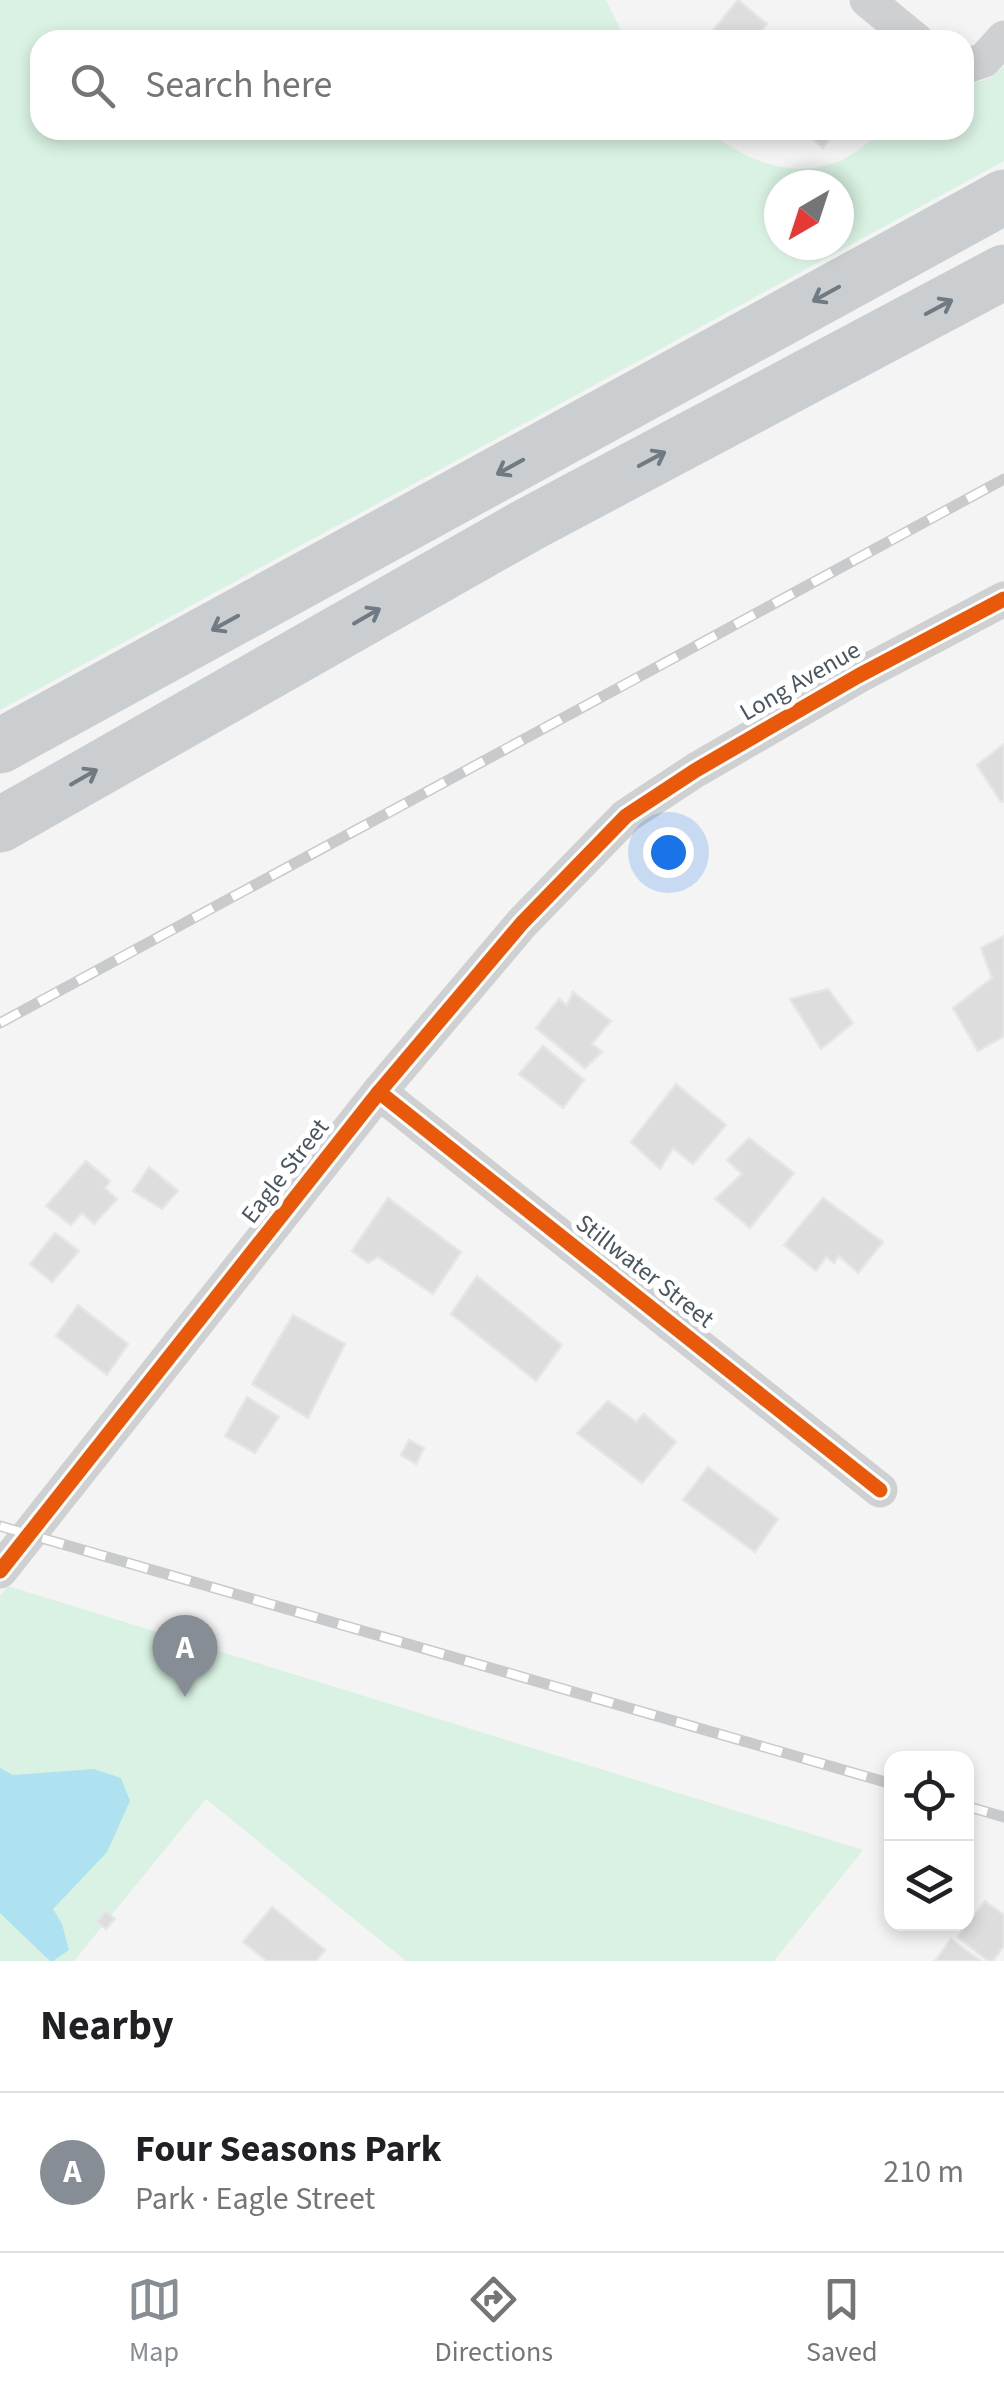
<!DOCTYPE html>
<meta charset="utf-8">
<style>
:root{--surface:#fff;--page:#f2f2f2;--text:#202124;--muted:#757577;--line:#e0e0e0;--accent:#868d94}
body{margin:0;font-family:"Source Sans 3",sans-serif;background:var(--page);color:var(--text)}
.controls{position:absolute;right:30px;bottom:30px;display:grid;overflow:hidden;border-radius:20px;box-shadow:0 5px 15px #0003}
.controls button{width:90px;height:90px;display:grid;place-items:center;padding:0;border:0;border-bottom:2px solid var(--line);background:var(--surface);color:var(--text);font:50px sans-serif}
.compass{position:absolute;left:764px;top:170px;width:90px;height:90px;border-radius:50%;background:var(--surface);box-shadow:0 5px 15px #0003;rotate:219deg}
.you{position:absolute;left:668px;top:852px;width:35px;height:35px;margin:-25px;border:8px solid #fff;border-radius:50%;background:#1a73e8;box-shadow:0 0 0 15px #1a73e833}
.badge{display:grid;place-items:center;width:65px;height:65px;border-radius:50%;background:var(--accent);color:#fff;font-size:32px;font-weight:700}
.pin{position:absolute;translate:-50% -82px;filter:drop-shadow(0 2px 5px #0008)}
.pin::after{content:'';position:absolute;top:52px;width:35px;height:30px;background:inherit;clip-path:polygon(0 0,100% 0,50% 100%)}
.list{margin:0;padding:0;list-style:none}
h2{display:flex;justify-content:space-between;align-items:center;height:130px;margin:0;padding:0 40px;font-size:42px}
h2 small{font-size:32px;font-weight:400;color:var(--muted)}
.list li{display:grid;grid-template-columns:65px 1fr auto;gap:30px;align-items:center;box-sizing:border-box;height:160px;padding:0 40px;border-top:2px solid var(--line)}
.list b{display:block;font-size:38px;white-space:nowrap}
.list p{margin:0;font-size:32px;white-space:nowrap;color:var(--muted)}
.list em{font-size:32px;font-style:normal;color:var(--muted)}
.icon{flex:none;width:55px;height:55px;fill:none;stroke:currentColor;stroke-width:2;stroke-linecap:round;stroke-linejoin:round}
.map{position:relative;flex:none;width:1004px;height:1961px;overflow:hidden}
.search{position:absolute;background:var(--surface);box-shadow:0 5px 15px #0003;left:30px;right:30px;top:30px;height:110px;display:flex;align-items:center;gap:25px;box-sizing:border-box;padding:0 35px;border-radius:30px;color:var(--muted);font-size:38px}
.sheet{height:290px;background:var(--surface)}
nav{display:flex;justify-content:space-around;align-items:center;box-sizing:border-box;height:140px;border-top:2px solid var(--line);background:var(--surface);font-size:28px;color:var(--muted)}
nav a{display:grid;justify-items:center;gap:5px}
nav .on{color:var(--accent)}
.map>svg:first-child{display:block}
.green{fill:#d9f2e3;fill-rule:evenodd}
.water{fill:#aee2f0}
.building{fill:#ddddde;stroke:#e5e6e7;stroke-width:2.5}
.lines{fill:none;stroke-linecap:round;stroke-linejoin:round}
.street{stroke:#ced0d2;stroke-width:35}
.primary{stroke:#caced1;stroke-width:55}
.rail-casing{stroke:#c9cacc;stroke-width:11}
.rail{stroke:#fff;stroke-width:8;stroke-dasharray:22;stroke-linecap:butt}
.cycleway-casing{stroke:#fff;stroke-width:21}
.cycleway{stroke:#e8590c;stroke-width:15}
.oneway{stroke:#707a83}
.labels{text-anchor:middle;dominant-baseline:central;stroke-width:10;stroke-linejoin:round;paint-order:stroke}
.street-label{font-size:25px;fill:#4a5661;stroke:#fff}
</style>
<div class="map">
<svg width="1004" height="1961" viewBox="0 0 1004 1961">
<rect width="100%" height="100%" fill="#f4f4f4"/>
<g class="green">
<path d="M 0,0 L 606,0 L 626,40 L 40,40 L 40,130 L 707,130 C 745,161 795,181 842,160 C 856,154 878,133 887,130 C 893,128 904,130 910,130 C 928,130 946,130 964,130 L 964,73 L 969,83 C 983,83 994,75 1004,66 L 1004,161 L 0,710 ZM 779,185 L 839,185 L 839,245 L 779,245 Z"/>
<path d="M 8,1586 L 863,1850 L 774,1961 L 406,1961 L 206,1799 L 74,1961 L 0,1961 L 0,1596 Z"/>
</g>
<path class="water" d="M 0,1768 L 13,1775 L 94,1769 L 121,1778 L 130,1801 L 107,1852 L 53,1909 L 62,1924 L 69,1950 L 53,1961 L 50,1961 L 0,1913 Z"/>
<g class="building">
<path d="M 738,0 L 767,24 L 754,40 L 705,40 Z"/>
<path d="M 801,130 L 837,130 L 823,148 Z"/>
<path d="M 1004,744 L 1004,801 L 1001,802 L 977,765 Z"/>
<path d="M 1004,936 L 1004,1036 L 978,1051 L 953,1008 L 992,978 L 981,948 Z"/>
<path d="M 828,989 L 853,1023 L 821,1049 L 790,999 Z"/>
<path d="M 573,992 L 611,1021 L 592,1044 L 602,1052 L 585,1068 L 536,1028 L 559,999 L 567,1005 Z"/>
<path d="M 543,1046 L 584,1080 L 563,1108 L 519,1074 Z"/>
<path d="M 676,1084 L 726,1125 L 693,1164 L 673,1148 L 660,1169 L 631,1142 Z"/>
<path d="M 749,1138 L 794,1173 L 750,1228 L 715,1199 L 742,1174 L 727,1160 Z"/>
<path d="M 86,1161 L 110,1181 L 105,1188 L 117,1199 L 94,1224 L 82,1213 L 71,1225 L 46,1206 Z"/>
<path d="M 149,1167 L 178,1191 L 162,1209 L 133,1191 Z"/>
<path d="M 388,1198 L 461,1252 L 433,1294 L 378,1257 L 368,1263 L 352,1251 Z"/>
<path d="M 823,1198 L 883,1242 L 858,1273 L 839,1256 L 834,1263 L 826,1257 L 816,1271 L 784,1245 Z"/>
<path d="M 55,1233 L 79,1251 L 52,1282 L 30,1264 Z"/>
<path d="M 477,1276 L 562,1345 L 536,1381 L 451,1314 Z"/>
<path d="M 78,1305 L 128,1344 L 107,1375 L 56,1336 Z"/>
<path d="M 293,1315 L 345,1344 L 308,1418 L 252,1384 Z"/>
<path d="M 247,1397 L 279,1417 L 255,1453 L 225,1436 Z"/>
<path d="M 608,1401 L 636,1422 L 644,1414 L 676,1442 L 642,1483 L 577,1433 Z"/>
<path d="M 409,1440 L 424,1448 L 416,1464 L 401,1455 Z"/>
<path d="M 708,1467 L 778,1519 L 755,1552 L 683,1500 Z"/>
<path d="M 985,1901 L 1004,1915 L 1004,1946 L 993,1961 L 988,1961 L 957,1937 Z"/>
<path d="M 272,1907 L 325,1950 L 316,1961 L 267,1961 L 243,1942 Z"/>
<path d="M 105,1911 L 115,1919 L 106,1929 L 97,1922 Z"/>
<path d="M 951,1939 L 981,1961 L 935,1961 Z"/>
</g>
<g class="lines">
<g class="street">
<path d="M 867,0 L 916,40"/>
<path d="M 964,67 L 984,60 L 1004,38"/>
<path d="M 379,1092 L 880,1490"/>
<path d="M 0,1571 L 379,1092 L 522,923 L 626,816 L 696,770 L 858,676 L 1004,599"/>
</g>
<g class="primary">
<path d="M 0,746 L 1004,197"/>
<path d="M 0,825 L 528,525 L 1004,272"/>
</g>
<g class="rail-casing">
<g id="rail">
<path d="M 0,1023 L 1004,479"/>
<path d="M 0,1526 L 892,1784"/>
<path d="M 966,1806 L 1004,1817"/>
</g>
</g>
<use href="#rail" class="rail"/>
<g class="cycleway-casing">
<g id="cycleway">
<path d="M 379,1092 L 880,1490"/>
<path d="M 0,1571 L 379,1092 L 522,923 L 626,816 L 696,770 L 858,676 L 1004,599"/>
</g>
</g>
<use href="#cycleway" class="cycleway"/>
</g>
<defs><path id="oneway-shaft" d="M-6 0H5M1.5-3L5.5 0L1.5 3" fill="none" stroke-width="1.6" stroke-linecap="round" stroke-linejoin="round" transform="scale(2.5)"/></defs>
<g class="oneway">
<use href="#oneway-shaft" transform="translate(826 294) rotate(151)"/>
<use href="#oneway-shaft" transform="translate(939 307) rotate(-28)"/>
<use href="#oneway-shaft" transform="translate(652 459) rotate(-28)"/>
<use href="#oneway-shaft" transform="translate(510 467) rotate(151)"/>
<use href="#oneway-shaft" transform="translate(367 616) rotate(-30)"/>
<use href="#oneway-shaft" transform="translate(225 623) rotate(151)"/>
<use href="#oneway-shaft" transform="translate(84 777) rotate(-30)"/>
</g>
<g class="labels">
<g class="street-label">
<text transform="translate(800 681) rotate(-30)">Long Avenue</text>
<text transform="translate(285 1171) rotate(-52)">Eagle Street</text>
<text transform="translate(645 1271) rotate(38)">Stillwater Street</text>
</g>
</g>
</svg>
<div class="controls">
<button><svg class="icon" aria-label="locate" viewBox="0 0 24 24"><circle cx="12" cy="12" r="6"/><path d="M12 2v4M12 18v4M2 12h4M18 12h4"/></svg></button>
<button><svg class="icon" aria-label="layers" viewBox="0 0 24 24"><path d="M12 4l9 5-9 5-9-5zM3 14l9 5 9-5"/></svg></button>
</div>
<svg class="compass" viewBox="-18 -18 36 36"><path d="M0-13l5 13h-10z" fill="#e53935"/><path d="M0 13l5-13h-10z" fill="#757577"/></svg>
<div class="you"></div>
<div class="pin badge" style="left:185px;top:1697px">A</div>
<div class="search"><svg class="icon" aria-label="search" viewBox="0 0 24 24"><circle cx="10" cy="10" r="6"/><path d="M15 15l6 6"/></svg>Search here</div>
</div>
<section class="sheet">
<h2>Nearby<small></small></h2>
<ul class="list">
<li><span class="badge">A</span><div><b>Four Seasons Park</b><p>Park · Eagle Street</p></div><em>210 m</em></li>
</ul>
</section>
<nav>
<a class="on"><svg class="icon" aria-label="map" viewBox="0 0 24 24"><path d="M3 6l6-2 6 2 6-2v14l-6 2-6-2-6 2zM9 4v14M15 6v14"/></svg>Map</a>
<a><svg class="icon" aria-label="directions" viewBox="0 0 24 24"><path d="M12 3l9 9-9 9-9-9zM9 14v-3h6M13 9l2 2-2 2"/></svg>Directions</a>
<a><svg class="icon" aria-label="saved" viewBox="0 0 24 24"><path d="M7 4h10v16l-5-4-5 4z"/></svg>Saved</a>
</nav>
